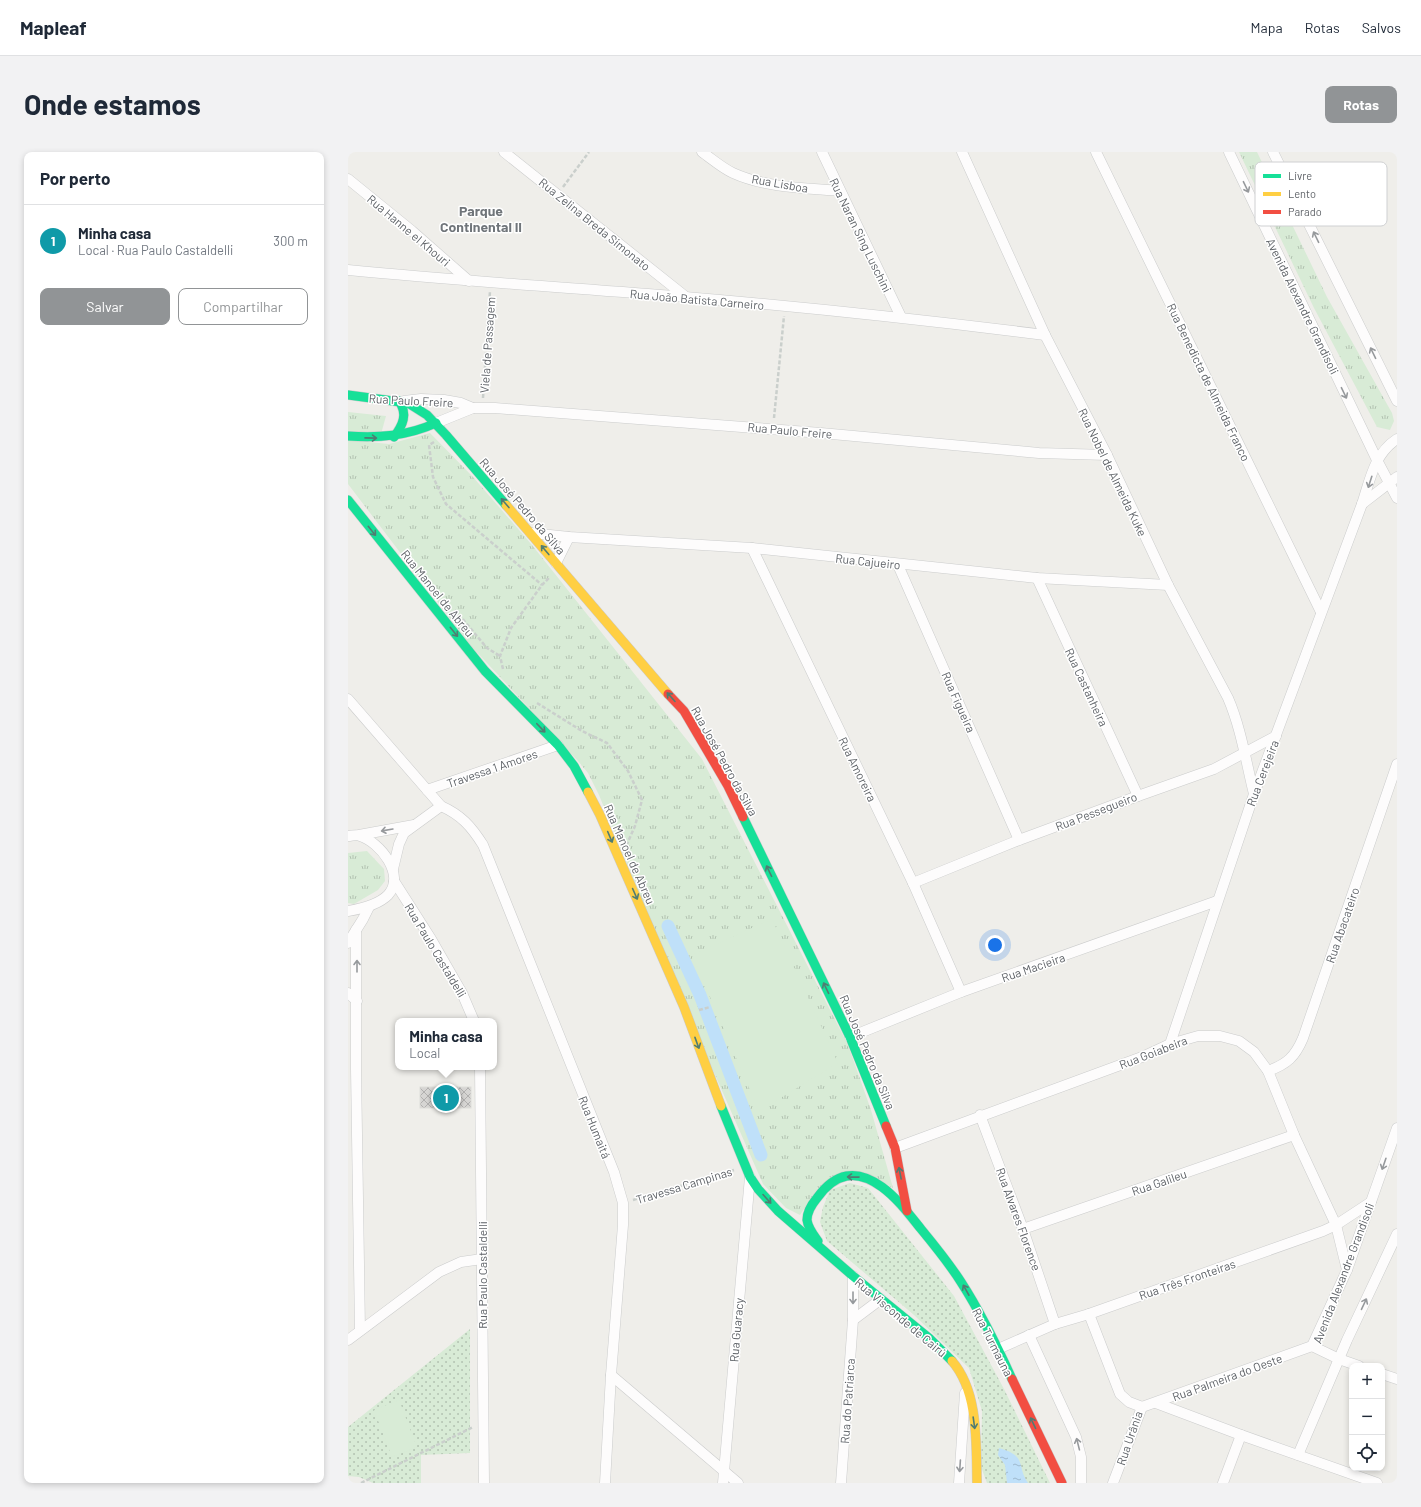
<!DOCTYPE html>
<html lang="pt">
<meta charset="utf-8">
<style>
:root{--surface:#fff;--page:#f2f2f3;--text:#1f2937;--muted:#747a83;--line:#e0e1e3;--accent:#919496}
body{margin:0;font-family:Barlow,sans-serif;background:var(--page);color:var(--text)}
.controls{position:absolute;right:12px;bottom:12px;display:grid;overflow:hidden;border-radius:8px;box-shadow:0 2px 6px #0003}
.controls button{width:36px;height:36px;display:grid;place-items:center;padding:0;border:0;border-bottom:1px solid var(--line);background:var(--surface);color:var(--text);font:20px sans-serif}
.you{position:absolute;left:647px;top:793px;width:14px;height:14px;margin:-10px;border:3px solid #fff;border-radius:50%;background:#1a73e8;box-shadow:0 0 0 6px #1a73e833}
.badge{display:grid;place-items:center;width:26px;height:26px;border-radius:50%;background:var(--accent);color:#fff;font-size:13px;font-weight:700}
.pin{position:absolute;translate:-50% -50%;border:2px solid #fff;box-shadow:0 1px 4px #0006}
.popup{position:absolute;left:47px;top:866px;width:102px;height:52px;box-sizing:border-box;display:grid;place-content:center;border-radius:8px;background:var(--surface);filter:drop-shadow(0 1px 3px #0005);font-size:13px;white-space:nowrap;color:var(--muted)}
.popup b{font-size:15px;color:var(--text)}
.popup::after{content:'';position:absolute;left:50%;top:100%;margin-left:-8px;border:8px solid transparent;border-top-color:var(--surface)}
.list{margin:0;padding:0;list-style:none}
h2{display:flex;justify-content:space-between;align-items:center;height:52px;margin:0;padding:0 16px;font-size:17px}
h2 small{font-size:13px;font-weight:400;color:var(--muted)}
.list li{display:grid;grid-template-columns:26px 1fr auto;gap:12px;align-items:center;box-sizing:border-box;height:72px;padding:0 16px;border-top:1px solid var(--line)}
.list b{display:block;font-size:15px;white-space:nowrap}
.list p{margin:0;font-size:13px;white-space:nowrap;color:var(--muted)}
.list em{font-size:13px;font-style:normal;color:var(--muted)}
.actions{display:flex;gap:8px;padding:12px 16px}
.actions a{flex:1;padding:9px 0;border:1px solid var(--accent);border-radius:8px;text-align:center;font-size:14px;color:var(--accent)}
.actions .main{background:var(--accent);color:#fff}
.icon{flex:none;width:22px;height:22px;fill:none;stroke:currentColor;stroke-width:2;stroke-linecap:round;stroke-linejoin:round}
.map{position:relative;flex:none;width:1049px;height:1331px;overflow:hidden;border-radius:8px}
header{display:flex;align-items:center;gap:24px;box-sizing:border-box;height:56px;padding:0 20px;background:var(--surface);border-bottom:1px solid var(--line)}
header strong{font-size:19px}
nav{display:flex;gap:22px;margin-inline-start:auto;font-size:14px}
.intro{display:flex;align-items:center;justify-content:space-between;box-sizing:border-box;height:96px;padding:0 24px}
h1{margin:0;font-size:28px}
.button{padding:10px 18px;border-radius:8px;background:var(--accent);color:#fff;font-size:14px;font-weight:700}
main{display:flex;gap:24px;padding:0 24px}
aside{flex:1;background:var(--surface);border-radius:8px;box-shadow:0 2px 6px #0003}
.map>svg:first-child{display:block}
.grass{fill:url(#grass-tufts)}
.park{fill:url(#park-dots)}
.garden{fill:#d8ebd6}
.water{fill:url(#water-ripples)}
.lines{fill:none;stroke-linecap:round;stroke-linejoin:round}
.canal{stroke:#bfe0f9;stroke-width:13}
.building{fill:url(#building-cross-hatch);stroke:#deddd9}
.street-casing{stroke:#cbcccc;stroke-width:11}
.fast-casing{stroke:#cacacb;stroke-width:10}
.slow-casing{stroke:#cacacb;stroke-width:10}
.jam-casing{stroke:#cacacb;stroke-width:10}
.path{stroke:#cacfcc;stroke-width:2.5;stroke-dasharray:4 2;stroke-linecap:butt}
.street{stroke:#fdfcfc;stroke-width:10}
.fast{stroke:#16e098;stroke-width:9}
.slow{stroke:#ffcf43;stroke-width:9}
.jam{stroke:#f24e42;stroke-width:9}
.oneway{stroke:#96999c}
.oneway2{stroke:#507c72}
.labels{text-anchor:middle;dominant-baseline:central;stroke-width:3;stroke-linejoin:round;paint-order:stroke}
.street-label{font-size:12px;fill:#5f6368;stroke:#fff}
.quarter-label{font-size:14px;font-weight:bold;fill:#70757a;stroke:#fff}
.key{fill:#fff;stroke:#cfd0d2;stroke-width:1}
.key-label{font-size:11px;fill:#5f6368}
</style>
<header>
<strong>Mapleaf</strong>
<nav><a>Mapa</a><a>Rotas</a><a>Salvos</a></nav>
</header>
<div class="intro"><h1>Onde estamos</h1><a class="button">Rotas</a></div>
<main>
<aside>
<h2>Por perto<small></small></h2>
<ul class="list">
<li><span class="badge" style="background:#0f9aa8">1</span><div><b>Minha casa</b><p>Local · Rua Paulo Castaldelli</p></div><em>300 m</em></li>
</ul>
<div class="actions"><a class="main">Salvar</a><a>Compartilhar</a></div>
</aside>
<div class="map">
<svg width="1049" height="1331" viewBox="0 0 1049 1331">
<defs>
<pattern id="grass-tufts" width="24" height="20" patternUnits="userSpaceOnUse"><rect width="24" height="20" fill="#d8ebd6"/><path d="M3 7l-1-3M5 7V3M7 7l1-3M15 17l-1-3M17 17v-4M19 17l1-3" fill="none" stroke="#b2c2b1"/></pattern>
<pattern id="park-dots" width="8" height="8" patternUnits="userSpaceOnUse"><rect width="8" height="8" fill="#d8ebd6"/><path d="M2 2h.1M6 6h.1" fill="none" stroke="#b2c2b1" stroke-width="1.8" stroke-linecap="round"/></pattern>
<pattern id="water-ripples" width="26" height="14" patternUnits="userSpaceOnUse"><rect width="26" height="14" fill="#bfe0f9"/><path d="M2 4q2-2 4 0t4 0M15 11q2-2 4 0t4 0" fill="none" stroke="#9eb9cd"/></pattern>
<pattern id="building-cross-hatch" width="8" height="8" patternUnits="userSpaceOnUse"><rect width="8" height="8" fill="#d6d5d3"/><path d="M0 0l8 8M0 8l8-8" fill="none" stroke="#b1b0af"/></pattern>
</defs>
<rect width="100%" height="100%" fill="#efeeea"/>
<g class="grass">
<path d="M 891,0 L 909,0 L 979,145 L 1044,261 L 1046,269 L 1042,278 L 1029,275 L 966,156 Z"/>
<path d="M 0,260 L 38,264 L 33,282 L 0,279 Z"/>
<path d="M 82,281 L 125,325 L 184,393 L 354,607 L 500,893 L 523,958 L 545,1036 L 520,1023 L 470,1036 L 452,1063 L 438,1056 L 415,1032 L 342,866 L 251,643 L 240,621 L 230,609 L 124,495 L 0,332 L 0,288 L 41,292 Z"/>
<path d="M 19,699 L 36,717 L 37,729 L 30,738 L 6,752 L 0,751 L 0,701 Z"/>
</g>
<g class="park">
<path d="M 502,1031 L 520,1036 L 606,1144 L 656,1237 L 702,1331 L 639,1331 L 633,1315 L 634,1259 L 621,1216 L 566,1163 L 479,1089 L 472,1070 L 475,1055 L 482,1038 Z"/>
<path d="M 122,1177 L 122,1301 L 73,1303 L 73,1331 L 25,1331 L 11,1325 L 0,1324 L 0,1275 Z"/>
</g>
<g class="garden">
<path d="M 424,767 L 490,911 L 411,959 L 344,803 Z"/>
<path d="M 51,1248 L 69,1295 L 44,1305 L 26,1258 Z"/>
</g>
<path class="water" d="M 651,1296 C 680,1304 668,1314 680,1331 L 659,1331 L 657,1313 L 650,1303 Z"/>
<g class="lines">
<path class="canal" d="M 320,774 L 352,843 L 413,1003"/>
</g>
<rect class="building" x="72" y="935" width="51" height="21"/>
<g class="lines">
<g class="street-casing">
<g id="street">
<path d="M 156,0 L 338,145"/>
<path d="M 354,0 C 364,7 374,16 385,21 C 418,36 457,36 492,39"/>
<path d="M 474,0 L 553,165"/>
<path d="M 614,0 L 697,183 L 759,303 L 820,433 L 880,546 C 893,576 898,610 906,642"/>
<path d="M 748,0 L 973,460"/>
<path d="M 881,0 L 1029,308 L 1049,346"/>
<path d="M 925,0 L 1049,249"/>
<path d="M 0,27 L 64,79 L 121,129"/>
<path d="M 0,118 C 112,129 225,136 337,145 C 457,155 577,168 697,183"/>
<path d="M 56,249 L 73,247 L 96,248 L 113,251 L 125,256 L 147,256 L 473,281 L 691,301 L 759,303"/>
<path d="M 88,271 L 125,256"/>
<path d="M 1014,352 L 1049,325"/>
<path d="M 183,381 L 221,385 L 404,396 L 689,426 L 820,433"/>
<path d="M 404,396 L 565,731 L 613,840"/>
<path d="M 208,411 L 221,385"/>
<path d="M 550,413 L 671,688"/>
<path d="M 689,426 L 790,644"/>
<path d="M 0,547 L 93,654 C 113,663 123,674 135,693 L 266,1020 L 275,1051 L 275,1073 L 263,1223 L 257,1331"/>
<path d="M 79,638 L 210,593"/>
<path d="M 11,683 L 66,673"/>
<path d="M 0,684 C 4,684 9,682 12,684 C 32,690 58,723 40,743 C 31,752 12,757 0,759"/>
<path d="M 45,717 L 51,692 L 56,681 L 93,654"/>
<path d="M 46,729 L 83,787 L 114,841 L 126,869"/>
<path d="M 565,731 L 671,688 L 790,644 L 866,617 L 928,584"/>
<path d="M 8,778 L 8,917 L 12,1178"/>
<path d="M 0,791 L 15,767 L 21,755"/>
<path d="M 0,841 L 9,849"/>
<path d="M 502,885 L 613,840 L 869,749"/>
<path d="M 822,892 L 906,642 L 1014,352 C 1022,328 1026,302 1049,287"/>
<path d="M 132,915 L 136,1331"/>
<path d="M 920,919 C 939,912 947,905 955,886 L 1049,612"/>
<path d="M 632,963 L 675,1077 L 707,1172"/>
<path d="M 547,996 L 794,905 L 822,892 L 850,884 L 872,884 L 891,889 L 906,900 L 920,919 L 946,983 L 988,1073 L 999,1118"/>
<path d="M 675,1077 L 946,983"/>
<path d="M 741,1162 L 772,1242 L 781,1250 L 794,1255"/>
<path d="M 505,1168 L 533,1147"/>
<path d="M 681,1183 L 728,1285 L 733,1305 L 733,1331"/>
<path d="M 0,1188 L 91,1120 L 113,1110 L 134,1107"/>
<path d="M 964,1194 L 999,1118 L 1049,976"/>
<path d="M 964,1194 L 991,1207 L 1011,1214"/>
<path d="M 650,1197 L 707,1172 L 741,1162 L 975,1079 L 988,1073 L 1023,1050"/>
<path d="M 1034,1222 L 1049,1227"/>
<path d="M 263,1223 L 390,1331"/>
<path d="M 808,1251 L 893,1283 L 1029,1331"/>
<path d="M 794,1255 L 964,1194"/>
<path d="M 950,1303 L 999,1188 L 1049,1082"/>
<path d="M 375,1331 L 402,1025"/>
<path d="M 493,1331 L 505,1168 L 505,1124"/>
<path d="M 611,1331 L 617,1241"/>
<path d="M 765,1331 L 794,1255"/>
<path d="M 875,1331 L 893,1283"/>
</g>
</g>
<g class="fast-casing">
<g id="fast">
<path d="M 0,243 L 60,251 L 79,263 L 98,283 L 158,353"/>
<path d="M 0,284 C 32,286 59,284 88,271"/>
<path d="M 46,285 C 55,273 60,262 51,249"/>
<path d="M 0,348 L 137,519 L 210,593 L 226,614 L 240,640"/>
<path d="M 395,665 L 502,885 L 538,974"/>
<path d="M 373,954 L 402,1025 L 410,1037 L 430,1059 L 505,1124 L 581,1186 L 604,1209"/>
<path d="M 470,1089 C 465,1082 460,1076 459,1068 C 459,1059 464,1052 469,1046 C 487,1021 508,1016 534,1035 C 549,1046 561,1062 573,1077 C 587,1094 601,1111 613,1130 C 633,1161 649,1194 664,1227"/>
</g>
</g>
<g class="slow-casing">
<g id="slow">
<path d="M 158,353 L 320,542"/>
<path d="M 240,640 L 252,663 L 336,855 L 373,954"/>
<path d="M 604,1209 C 631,1240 628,1292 629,1331"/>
</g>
</g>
<g class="jam-casing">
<g id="jam">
<path d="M 320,542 L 336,559 L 380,634 L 395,665"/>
<path d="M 538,974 L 547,996 L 559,1059"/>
<path d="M 664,1227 L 714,1331"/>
</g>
</g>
<g class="path">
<path d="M 215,35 L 241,0"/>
<path d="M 135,246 L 142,139"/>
<path d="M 426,266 L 436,164"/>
<path d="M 86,290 L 81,293 L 85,325 L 98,352 L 194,433"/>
<path d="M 107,458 L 139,496 L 152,504"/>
<path d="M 155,517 L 152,504 L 163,476 L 194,433 L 202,425"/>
<path d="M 189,551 L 234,579 L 259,591 L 280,619 L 294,648 L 287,674 L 279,692"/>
<path d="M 351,858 L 362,855"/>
<path d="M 285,1048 L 386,1018"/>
<path d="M 13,1331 L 125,1275"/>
</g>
<use href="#street" class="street"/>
<use href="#fast" class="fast"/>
<use href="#slow" class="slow"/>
<use href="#jam" class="jam"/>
</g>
<defs><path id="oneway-shaft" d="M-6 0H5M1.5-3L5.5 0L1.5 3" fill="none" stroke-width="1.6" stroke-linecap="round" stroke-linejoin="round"/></defs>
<g class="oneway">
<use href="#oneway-shaft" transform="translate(898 35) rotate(64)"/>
<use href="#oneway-shaft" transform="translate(968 85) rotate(-116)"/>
<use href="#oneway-shaft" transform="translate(1025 201) rotate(-116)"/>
<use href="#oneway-shaft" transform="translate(996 241) rotate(64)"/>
<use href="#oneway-shaft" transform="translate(1022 330) rotate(108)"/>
<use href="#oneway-shaft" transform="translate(39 678) rotate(170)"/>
<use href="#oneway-shaft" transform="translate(9 814) rotate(-90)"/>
<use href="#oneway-shaft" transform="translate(1036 1012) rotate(109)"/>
<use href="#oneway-shaft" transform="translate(505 1146) rotate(90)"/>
<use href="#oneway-shaft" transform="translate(1016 1152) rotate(-65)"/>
<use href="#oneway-shaft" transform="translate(730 1292) rotate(-104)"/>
<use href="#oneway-shaft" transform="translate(612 1314) rotate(94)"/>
</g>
<g class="oneway2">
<use href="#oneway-shaft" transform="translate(23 286) rotate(1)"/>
<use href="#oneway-shaft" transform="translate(157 351) rotate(-131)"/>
<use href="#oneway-shaft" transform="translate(24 379) rotate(51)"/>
<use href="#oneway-shaft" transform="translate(197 398) rotate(-130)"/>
<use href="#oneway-shaft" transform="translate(106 480) rotate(51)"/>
<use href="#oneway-shaft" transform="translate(323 545) rotate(-132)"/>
<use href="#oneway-shaft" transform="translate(193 576) rotate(46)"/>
<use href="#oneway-shaft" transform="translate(262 685) rotate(67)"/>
<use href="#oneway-shaft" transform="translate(421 719) rotate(-116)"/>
<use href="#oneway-shaft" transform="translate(287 742) rotate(66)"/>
<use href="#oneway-shaft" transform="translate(478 836) rotate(-116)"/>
<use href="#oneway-shaft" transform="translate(349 891) rotate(70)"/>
<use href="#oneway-shaft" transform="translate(552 1021) rotate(-101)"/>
<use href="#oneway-shaft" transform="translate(505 1025) rotate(-179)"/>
<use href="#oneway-shaft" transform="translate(419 1047) rotate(48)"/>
<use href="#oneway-shaft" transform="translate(618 1138) rotate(-119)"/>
<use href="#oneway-shaft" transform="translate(626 1271) rotate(82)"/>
<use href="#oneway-shaft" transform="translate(685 1271) rotate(-116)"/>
</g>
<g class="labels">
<g class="street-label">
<text transform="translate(432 31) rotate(10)">Rua Lisboa</text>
<text transform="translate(247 72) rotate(39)">Rua Zelina Breda Simonato</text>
<text transform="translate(61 78) rotate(40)">Rua Hanne el Khouri</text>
<text transform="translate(513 83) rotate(64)">Rua Naran Sing Luschini</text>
<text transform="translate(349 147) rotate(5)">Rua João Batista Carneiro</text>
<text transform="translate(955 154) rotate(64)">Avenida Alexandre Grandisoli</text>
<text transform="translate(139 193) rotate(-86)">Viela de Passagem</text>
<text transform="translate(861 230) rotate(64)">Rua Benedicta de Almeida Franco</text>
<text transform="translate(63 248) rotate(3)">Rua Paulo Freire</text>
<text transform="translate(442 278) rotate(5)">Rua Paulo Freire</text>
<text transform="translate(765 320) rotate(64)">Rua Nobel de Almeida Kuke</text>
<text transform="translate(175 354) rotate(49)">Rua José Pedro da Silva</text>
<text transform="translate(520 409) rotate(6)">Rua Cajueiro</text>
<text transform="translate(90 441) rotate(51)">Rua Manoel de Abreu</text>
<text transform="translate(739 535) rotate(65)">Rua Castanheira</text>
<text transform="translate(611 550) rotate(66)">Rua Figueira</text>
<text transform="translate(377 609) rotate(61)">Rua José Pedro da Silva</text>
<text transform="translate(144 616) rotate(-19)">Travessa 1 Amores</text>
<text transform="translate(510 617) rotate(64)">Rua Amoreira</text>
<text transform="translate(914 621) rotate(-69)">Rua Cerejeira</text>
<text transform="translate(748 659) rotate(-21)">Rua Pessegueiro</text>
<text transform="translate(282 702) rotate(66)">Rua Manoel de Abreu</text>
<text transform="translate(994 773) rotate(-71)">Rua Abacateiro</text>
<text transform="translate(88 798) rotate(59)">Rua Paulo Castaldelli</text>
<text transform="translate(685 815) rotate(-19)">Rua Macieira</text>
<text transform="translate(520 900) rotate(67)">Rua José Pedro da Silva</text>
<text transform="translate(805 900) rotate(-21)">Rua Goiabeira</text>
<text transform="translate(247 975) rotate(68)">Rua Humaitá</text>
<text transform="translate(811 1030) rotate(-19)">Rua Galileu</text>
<text transform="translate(336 1033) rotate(-17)">Travessa Campinas</text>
<text transform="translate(671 1067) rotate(70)">Rua Alvares Florence</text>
<text transform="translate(995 1121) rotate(-69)">Avenida Alexandre Grandisoli</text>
<text transform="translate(134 1123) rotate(-90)">Rua Paulo Castaldelli</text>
<text transform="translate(839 1127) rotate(-19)">Rua Três Fronteiras</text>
<text transform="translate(553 1165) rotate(40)">Rua Visconde de Cairú</text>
<text transform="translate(388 1178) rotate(-85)">Rua Guaracy</text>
<text transform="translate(645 1190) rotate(63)">Rua Turmauna</text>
<text transform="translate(879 1225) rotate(-20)">Rua Palmeira do Oeste</text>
<text transform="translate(499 1249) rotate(-86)">Rua do Patriarca</text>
<text transform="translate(781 1286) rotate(-71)">Rua Urânia</text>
</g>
<g class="quarter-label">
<text x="133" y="58">Parque<tspan x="133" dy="16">Continental II</tspan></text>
</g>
</g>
<rect x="907" y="10" width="132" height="64" rx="6" class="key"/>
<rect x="915" y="22" width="18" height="4" fill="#16e098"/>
<rect x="915" y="40" width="18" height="4" fill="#ffcf43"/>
<rect x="915" y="58" width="18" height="4" fill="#f24e42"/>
<g class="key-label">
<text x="940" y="28">Livre</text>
<text x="940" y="46">Lento</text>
<text x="940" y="64">Parado</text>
</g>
</svg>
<div class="controls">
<button>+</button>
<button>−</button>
<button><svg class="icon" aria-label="locate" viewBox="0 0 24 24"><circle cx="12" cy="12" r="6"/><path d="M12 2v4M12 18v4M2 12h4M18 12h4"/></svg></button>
</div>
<div class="you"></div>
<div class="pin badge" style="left:98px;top:946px;background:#0f9aa8">1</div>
<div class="popup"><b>Minha casa</b>Local</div>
</div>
</main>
